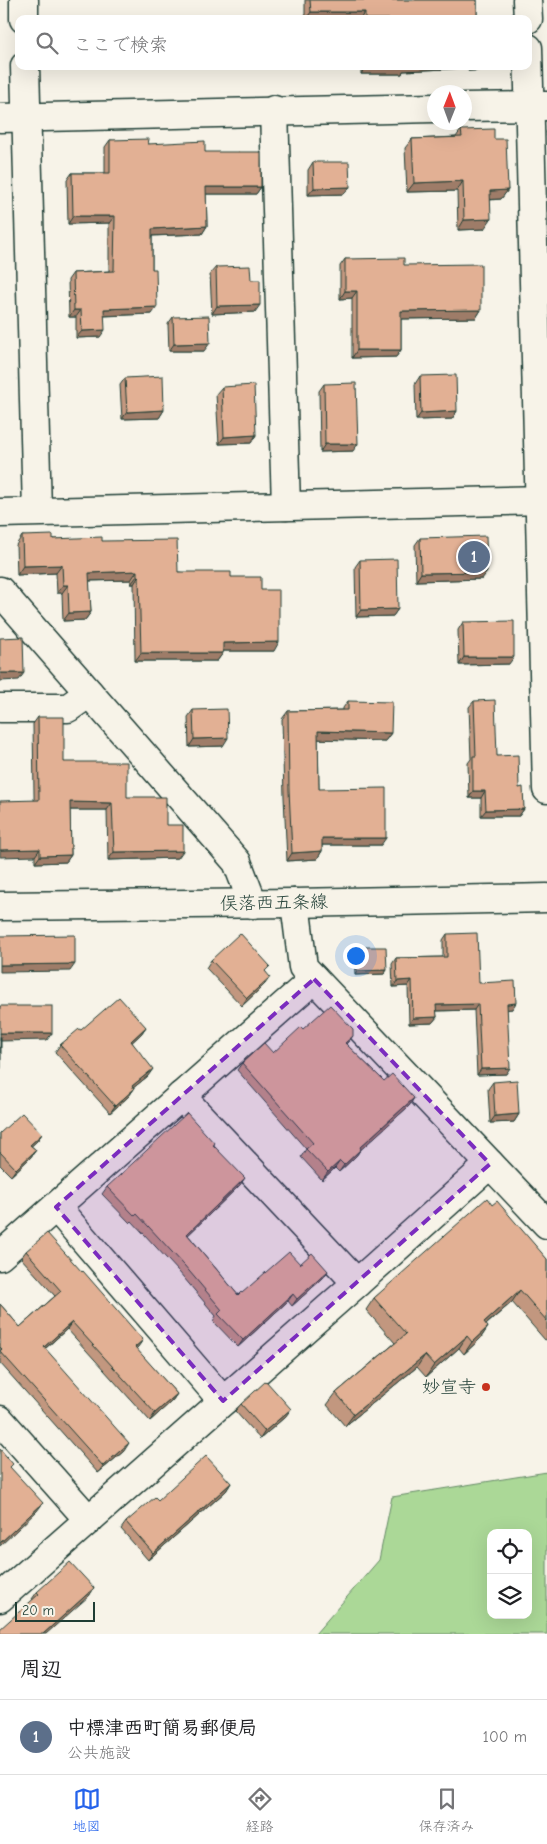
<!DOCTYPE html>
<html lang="ja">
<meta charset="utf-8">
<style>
:root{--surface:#fff;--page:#f2f2f2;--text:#202124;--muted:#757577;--line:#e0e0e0;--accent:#2563eb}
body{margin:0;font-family:"Comic Neue","Klee One",sans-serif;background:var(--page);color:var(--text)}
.controls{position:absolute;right:15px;bottom:15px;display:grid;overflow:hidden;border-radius:10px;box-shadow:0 5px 20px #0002}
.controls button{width:45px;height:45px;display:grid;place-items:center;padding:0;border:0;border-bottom:1px solid var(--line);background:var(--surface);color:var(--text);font:25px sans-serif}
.compass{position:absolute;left:427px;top:85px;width:45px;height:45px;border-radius:50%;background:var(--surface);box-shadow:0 5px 20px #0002;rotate:1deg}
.scale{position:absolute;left:15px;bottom:12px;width:80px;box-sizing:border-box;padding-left:5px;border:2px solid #1f3d34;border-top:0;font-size:14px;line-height:18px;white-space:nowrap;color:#1f3d34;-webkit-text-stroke:4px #f7f3e8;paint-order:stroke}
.you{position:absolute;left:355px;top:955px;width:18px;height:18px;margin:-12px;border:4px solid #fff;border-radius:50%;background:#1a73e8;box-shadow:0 0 0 8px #1a73e833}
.badge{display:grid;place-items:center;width:32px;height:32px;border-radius:50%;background:var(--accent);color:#fff;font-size:16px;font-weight:700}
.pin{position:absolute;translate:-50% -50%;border:2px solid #fff;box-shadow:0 1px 5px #0006}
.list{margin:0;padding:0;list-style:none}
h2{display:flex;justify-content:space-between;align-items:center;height:65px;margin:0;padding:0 20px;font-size:21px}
h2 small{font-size:16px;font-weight:400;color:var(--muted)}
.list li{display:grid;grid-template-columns:32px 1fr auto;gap:15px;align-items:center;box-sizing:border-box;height:75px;padding:0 20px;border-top:1px solid var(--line)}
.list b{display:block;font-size:19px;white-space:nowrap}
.list p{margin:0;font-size:16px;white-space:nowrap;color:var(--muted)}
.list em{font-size:16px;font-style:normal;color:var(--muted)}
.icon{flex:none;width:28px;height:28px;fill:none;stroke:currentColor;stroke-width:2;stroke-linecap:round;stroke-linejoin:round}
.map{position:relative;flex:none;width:547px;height:1634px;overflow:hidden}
.search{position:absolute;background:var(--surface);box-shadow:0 5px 20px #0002;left:15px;right:15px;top:15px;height:55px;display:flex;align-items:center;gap:12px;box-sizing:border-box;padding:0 18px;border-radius:10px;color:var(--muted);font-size:19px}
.sheet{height:140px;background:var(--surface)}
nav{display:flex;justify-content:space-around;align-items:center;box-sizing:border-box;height:70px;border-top:1px solid var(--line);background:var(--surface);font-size:14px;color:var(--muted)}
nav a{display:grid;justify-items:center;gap:2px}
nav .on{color:var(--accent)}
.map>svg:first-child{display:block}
.green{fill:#abd897;stroke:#658a66;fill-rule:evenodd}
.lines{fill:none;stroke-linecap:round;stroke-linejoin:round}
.street-casing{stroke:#1f3d34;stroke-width:31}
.secondary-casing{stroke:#1f3d34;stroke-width:31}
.street{stroke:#f7f3e8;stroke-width:28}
.secondary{stroke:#f7f3e8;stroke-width:28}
.wall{fill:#c2977f;stroke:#1f3d34}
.shaded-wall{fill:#9e7b68;stroke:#1f3d34}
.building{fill:#e2b094;stroke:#1f3d34}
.marked{fill:#7b2cbf;fill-opacity:0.2;stroke:#7b2cbf;stroke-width:4;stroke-dasharray:10 6;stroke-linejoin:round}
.poi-dot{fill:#c8321e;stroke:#f7f3e8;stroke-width:2}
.labels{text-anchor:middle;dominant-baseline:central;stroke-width:4.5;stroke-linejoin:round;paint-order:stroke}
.street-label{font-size:18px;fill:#1f3d34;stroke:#f7f3e8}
.poi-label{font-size:18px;fill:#1f3d34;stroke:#f7f3e8;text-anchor:end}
</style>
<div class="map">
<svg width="547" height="1634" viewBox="0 0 547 1634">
<rect width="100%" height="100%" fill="#f7f3e8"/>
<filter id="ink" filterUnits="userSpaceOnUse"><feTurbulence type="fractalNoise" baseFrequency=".02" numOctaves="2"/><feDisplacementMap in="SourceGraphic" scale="10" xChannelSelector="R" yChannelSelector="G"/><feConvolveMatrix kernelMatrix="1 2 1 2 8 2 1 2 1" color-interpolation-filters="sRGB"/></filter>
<g filter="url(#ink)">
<path class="green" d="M 547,1472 L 547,1634 L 315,1634 L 379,1560 L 392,1497 ZM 491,1533 L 528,1533 L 528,1615 L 491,1615 Z"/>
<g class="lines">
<g class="street-casing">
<g id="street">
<path d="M 24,0 L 24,19"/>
<path d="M 527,0 L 528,19"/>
<path d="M 528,48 L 547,789"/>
<path d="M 25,66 L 37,511"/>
<path d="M 464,107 L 547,106"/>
<path d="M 274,110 L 286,506"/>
<path d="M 0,118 L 434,108"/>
<path d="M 0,513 L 547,500"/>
<path d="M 0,591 L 237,862 L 253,904"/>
<path d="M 0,708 L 68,708 L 89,693"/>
<path d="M 295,903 L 303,967 L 547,1224"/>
<path d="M 181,1096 L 357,1283"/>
<path d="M 56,1207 L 223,1401"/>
<path d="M 0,1256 L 314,979"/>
<path d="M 0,1420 L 89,1520"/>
<path d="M 0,1598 L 357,1283 L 490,1164"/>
</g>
</g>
<g class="secondary-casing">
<path id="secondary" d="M 0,906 L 295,903 L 547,898"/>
</g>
<use href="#street" class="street"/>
<use href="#secondary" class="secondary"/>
</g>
<g class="wall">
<rect x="305" y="0" width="172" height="19"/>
<path d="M 361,66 L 494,66 L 491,70 L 468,71 L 468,68 L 403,71 L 402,74 L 361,74 Z"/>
<path d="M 461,130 L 494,139 L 508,190 L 501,199 L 490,200 L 484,229 L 458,230 L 457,191 L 407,192 L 405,148 L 412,139 L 456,137 Z"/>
<path d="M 110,140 L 148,144 L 205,152 L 261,187 L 256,194 L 206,194 L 207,226 L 202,234 L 152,236 L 152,314 L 104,316 L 100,337 L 76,338 L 76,317 L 69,317 L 68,280 L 73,273 L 109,271 L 109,223 L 68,224 L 67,180 L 72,173 L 105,173 L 105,147 Z"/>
<path d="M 313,162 L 350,187 L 344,194 L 308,195 L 308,170 Z"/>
<path d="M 345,259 L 404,265 L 481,310 L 476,318 L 401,319 L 401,350 L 396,357 L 352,358 L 352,298 L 340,299 L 340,266 Z"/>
<path d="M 216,267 L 251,280 L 255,312 L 212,314 L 210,274 Z"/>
<path d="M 173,317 L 204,351 L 169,351 L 168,324 Z"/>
<path d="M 420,376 L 457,411 L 452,419 L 416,420 L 415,384 Z"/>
<path d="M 125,378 L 164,410 L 159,418 L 122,419 L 120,385 Z"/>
<path d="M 324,384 L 353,451 L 320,452 L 319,391 Z"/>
<path d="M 222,387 L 256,435 L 251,443 L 219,444 L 216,394 Z"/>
<path d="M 22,536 L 53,539 L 102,541 L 178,572 L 231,577 L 261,590 L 274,651 L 223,651 L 223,653 L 217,661 L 135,661 L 134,584 L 131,584 L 131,580 L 89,581 L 91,612 L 85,620 L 63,621 L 62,593 L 57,593 L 56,573 L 17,575 L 16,545 Z"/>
<path d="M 420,538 L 482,579 L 416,581 L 415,545 Z"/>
<path d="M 360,560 L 398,609 L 393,616 L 356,617 L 355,567 Z"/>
<path d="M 463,622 L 509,664 L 459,665 L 458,630 Z"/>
<path d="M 348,701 L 391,733 L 385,741 L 318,739 L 319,789 L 381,845 L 322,845 L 322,851 L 317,859 L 287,861 L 284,797 L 282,719 L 288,711 L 343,710 L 343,708 Z"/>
<path d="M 474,701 L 497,756 L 519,788 L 524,809 L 519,816 L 481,816 L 481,798 L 469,798 L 468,763 L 471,759 L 469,707 Z"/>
<path d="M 193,710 L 223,746 L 189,747 L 188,717 Z"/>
<path d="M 38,717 L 64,762 L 127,797 L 166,825 L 178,858 L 108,860 L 107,810 L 70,810 L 71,855 L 66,862 L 35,863 L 33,724 Z"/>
<path d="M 447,934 L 479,983 L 512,1009 L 507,1009 L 506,1074 L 477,1075 L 474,1010 L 436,1011 L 437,1017 L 432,1023 L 409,1024 L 408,986 L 393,987 L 392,964 L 396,958 L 443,957 L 443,940 Z"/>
<path d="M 356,947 L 387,970 L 384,974 L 355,975 L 354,951 Z"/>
<path d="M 211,960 L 266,972 L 265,984 L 242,1006 L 206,968 Z"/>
<path d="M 146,1027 L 141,1034 L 132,1042 L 148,1076 L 133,1088 L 134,1089 L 129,1096 L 110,1113 L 55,1052 L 60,1045 L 81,1030 Z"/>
<path d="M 303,1029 L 353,1036 L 346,1044 L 384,1081 L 414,1098 L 409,1106 L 361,1149 L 356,1156 L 339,1172 L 335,1168 L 322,1180 L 301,1157 L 306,1149 L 237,1070 L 242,1063 L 273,1053 Z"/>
<path d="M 493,1082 L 519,1114 L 514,1122 L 490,1123 L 488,1089 Z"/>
<path d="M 0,1133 L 42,1134 L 37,1141 L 31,1146 L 36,1150 L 30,1158 L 11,1176 L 0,1165 Z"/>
<path d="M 214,1145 L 240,1185 L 188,1235 L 238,1295 L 300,1264 L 328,1271 L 323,1278 L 292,1306 L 288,1301 L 238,1347 L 213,1321 L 216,1316 L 179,1272 L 132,1221 L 130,1223 L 102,1194 L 107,1187 Z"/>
<path d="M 492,1205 L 547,1259 L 547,1339 L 545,1340 L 512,1302 L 486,1325 L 488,1327 L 480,1339 L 464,1354 L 459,1348 L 426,1377 L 417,1367 L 345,1426 L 327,1405 L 336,1393 L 395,1343 L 366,1310 L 374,1298 Z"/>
<path d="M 26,1251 L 138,1347 L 136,1349 L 177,1394 L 172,1401 L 150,1421 L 67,1329 L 45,1349 L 124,1451 L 98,1473 L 0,1363 L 0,1304 L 20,1327 L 55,1296 L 21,1258 Z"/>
<path d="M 241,1404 L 286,1416 L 260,1439 L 235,1411 Z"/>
<path d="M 231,1483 L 226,1491 L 148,1560 L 121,1529 L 126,1522 L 158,1500 Z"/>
<path d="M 94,1588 L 89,1596 L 33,1600 L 32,1599 L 37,1592 Z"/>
</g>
<g class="shaded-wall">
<path d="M 311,12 L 365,12 L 360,19 L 306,19 Z"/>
<path d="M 366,66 L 469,66 L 468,68 L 403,71 L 402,74 L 361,74 Z"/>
<path d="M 471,66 L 494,66 L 491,70 L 468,71 Z"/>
<path d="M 463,181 L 457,191 L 407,192 L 414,183 Z"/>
<path d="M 206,187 L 261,187 L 256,194 L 201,194 Z"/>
<path d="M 350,187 L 344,194 L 308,195 L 314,188 Z"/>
<path d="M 508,190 L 501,199 L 483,200 L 490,191 Z"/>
<path d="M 73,216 L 115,216 L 109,223 L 68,224 Z"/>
<path d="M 491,219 L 484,229 L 458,230 L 464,220 Z"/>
<path d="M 207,226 L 202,234 L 147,236 L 152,229 Z"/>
<path d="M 345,291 L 357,291 L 352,298 L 340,299 Z"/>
<path d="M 260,305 L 255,312 L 212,314 L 217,306 Z"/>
<path d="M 157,307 L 152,314 L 99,316 L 104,309 Z"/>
<path d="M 74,310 L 81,310 L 76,317 L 69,317 Z"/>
<path d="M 481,310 L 476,318 L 396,319 L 401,311 Z"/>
<path d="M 105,330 L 100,337 L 76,338 L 82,331 Z"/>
<path d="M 210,343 L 204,351 L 169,351 L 174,344 Z"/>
<path d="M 357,350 L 401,350 L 396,357 L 352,358 Z"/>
<path d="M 164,410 L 159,418 L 122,419 L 127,412 Z"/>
<path d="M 457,411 L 452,419 L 416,420 L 421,413 Z"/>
<path d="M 256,435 L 251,443 L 219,444 L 224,437 Z"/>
<path d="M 325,444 L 358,444 L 353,451 L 320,452 Z"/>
<path d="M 62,565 L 56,573 L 17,575 L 23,566 Z"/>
<path d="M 137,571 L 131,580 L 83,581 L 89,573 Z"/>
<path d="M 487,572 L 482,579 L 416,581 L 421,573 Z"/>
<path d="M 137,576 L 139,576 L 134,584 L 131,584 Z"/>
<path d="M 63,585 L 68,585 L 62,593 L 57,593 Z"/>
<path d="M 398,609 L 393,616 L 356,617 L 361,610 Z"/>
<path d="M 91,612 L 85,620 L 63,621 L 69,613 Z"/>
<path d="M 279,642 L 274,651 L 217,651 L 223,643 Z"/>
<path d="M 141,653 L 223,653 L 217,661 L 135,661 Z"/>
<path d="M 464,657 L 514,657 L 509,664 L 459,665 Z"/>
<path d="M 0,673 L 24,673 L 19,680 L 0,681 Z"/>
<path d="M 318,731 L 391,733 L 385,741 L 313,739 Z"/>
<path d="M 228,738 L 223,746 L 189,747 L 194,739 Z"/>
<path d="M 473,791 L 485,791 L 481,798 L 469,798 Z"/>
<path d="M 70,802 L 112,803 L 107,810 L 65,810 Z"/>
<path d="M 524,809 L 519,816 L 481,816 L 486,810 Z"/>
<path d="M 322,838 L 386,838 L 381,845 L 316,845 Z"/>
<path d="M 40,849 L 35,856 L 0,857 L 0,850 Z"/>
<path d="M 183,851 L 178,858 L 108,860 L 114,852 Z"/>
<path d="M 322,851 L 317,859 L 287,861 L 292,853 Z"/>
<path d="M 71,855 L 66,862 L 35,863 L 40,856 Z"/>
<path d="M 75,964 L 70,971 L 0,972 L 0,965 Z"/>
<path d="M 387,970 L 384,974 L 355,975 L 357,971 Z"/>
<path d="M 270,977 L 265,984 L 242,1006 L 247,998 Z"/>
<path d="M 412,980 L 408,986 L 393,987 L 397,981 Z"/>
<path d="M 516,1003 L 512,1009 L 503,1010 L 507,1004 Z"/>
<path d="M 478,1004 L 474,1010 L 432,1011 L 436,1005 Z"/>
<path d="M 437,1017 L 432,1023 L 409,1024 L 413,1018 Z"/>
<path d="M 146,1027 L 141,1034 L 126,1048 L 131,1041 Z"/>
<path d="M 0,1033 L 52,1033 L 47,1040 L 0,1041 Z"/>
<path d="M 353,1036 L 347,1043 L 340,1050 L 345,1043 Z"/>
<path d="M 510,1068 L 506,1074 L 477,1075 L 481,1069 Z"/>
<path d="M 153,1069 L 148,1076 L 127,1093 L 132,1086 Z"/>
<path d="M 134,1089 L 129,1096 L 110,1113 L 115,1106 Z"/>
<path d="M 414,1098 L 409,1106 L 355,1155 L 360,1147 Z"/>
<path d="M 519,1114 L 514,1122 L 490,1123 L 495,1116 Z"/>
<path d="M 42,1134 L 37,1141 L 25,1152 L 30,1145 Z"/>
<path d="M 361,1149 L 356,1156 L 339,1172 L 344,1165 Z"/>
<path d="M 36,1150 L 30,1158 L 11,1176 L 16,1169 Z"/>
<path d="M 340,1161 L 335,1168 L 322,1180 L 328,1172 Z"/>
<path d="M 245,1178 L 240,1185 L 182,1241 L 187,1234 Z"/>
<path d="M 328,1271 L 323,1278 L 292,1306 L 297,1299 Z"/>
<path d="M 520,1290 L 512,1302 L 475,1334 L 484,1322 Z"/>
<path d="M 293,1294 L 288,1301 L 238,1347 L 243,1340 Z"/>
<path d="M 72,1322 L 67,1329 L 39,1354 L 44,1347 Z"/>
<path d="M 488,1327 L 480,1339 L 464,1354 L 472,1342 Z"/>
<path d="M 467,1336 L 459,1348 L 426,1377 L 434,1365 Z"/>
<path d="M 143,1340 L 138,1347 L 130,1354 L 135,1347 Z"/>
<path d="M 425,1355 L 417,1367 L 345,1426 L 354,1414 Z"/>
<path d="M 177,1394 L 172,1401 L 150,1421 L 155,1413 Z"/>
<path d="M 291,1409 L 286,1416 L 260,1439 L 265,1431 Z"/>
<path d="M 129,1443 L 124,1451 L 98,1473 L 103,1466 Z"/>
<path d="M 231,1483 L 226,1491 L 148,1560 L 153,1553 Z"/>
<path d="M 43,1503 L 37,1511 L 0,1546 L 0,1543 Z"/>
<path d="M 94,1588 L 89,1596 L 46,1634 L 43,1634 Z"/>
</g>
<g class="building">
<path d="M 310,0 L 477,0 L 477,19 L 365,19 L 365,12 L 311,12 Z"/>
<path d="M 494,129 L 494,139 L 506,139 L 508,190 L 490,191 L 491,219 L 464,220 L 463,181 L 414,183 L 412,139 L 462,137 L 461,130 Z"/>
<path d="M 149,139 L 148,144 L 205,141 L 205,152 L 261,152 L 261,187 L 206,187 L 207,226 L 152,229 L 152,269 L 156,269 L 157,307 L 104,309 L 105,330 L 82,331 L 81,310 L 74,310 L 73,273 L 114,271 L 115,216 L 73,216 L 72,173 L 110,173 L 110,140 Z"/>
<path d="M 313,162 L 349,162 L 350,187 L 314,188 Z"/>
<path d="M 404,258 L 404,265 L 481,264 L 481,310 L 401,311 L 401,350 L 357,350 L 357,291 L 345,291 L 345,259 Z"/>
<path d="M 250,266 L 251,280 L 260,280 L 260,305 L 217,306 L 216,267 Z"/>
<path d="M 209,316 L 210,343 L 174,344 L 173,317 Z"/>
<path d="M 456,375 L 457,411 L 421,413 L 420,376 Z"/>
<path d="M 163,376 L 164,410 L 127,412 L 125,378 Z"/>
<path d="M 356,383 L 358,444 L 325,444 L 324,384 Z"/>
<path d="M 254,385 L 256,435 L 224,437 L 222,387 Z"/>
<path d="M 53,535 L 53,539 L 102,537 L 102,541 L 177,540 L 178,572 L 231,572 L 231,577 L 261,577 L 261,590 L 279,590 L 279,642 L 223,643 L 223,653 L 141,653 L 139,576 L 137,576 L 137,571 L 89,573 L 91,612 L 69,613 L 68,585 L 63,585 L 62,565 L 23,566 L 22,536 Z"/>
<path d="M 486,536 L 487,572 L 421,573 L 420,538 Z"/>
<path d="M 397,559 L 398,609 L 361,610 L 360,560 Z"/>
<path d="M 514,621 L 514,657 L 464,657 L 463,622 Z"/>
<path d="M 23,637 L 24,673 L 0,673 L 0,638 Z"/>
<path d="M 495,700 L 497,756 L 518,755 L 519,788 L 523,787 L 524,809 L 486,810 L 485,791 L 473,791 L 473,756 L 476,756 L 474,701 Z"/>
<path d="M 348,701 L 392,702 L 391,733 L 318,731 L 319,789 L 386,788 L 386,838 L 322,838 L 322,851 L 292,853 L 289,790 L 288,711 L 348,710 Z"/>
<path d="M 227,709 L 228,738 L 194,739 L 193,710 Z"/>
<path d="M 38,717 L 64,717 L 64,762 L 127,762 L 127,797 L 166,797 L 166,825 L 183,825 L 183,851 L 114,852 L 112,803 L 70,802 L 71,855 L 40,856 L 40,849 L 0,850 L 0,801 L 39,800 Z"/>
<path d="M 240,933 L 270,966 L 265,971 L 270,977 L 247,998 L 211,960 Z"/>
<path d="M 477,933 L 479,983 L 515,981 L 516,1003 L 507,1004 L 510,1068 L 481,1069 L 478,1004 L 436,1005 L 437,1017 L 413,1018 L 412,980 L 397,981 L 396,958 L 447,957 L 447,934 Z"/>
<path d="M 75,935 L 75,964 L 0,965 L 0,936 Z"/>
<path d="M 356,947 L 386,947 L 387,970 L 357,971 Z"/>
<path d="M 119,997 L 146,1027 L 131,1041 L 153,1069 L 132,1086 L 134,1089 L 115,1106 L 60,1045 L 79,1029 L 81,1030 Z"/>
<path d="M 330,1005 L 353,1029 L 353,1036 L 345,1043 L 384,1081 L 392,1074 L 414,1098 L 360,1147 L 361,1149 L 344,1165 L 340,1161 L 328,1172 L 306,1149 L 313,1143 L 242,1063 L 264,1043 L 273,1053 L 301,1027 L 303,1029 Z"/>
<rect x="0" y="1006" width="52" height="27"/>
<rect x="0" y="1037" width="1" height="31"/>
<path d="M 517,1080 L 519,1114 L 495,1116 L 493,1082 Z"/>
<path d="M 22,1113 L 42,1134 L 30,1145 L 36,1150 L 16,1169 L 0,1152 L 0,1133 Z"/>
<path d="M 187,1113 L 215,1144 L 213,1145 L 245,1178 L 187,1234 L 238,1295 L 241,1292 L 242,1293 L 289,1252 L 300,1264 L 312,1253 L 328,1271 L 297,1299 L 293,1294 L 243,1340 L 218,1314 L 222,1310 L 184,1265 L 137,1214 L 135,1216 L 107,1187 Z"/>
<path d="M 487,1198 L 492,1205 L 497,1201 L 547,1259 L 547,1321 L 520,1290 L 484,1322 L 488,1327 L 472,1342 L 467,1336 L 434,1365 L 425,1355 L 354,1414 L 336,1393 L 406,1334 L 374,1298 Z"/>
<path d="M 47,1233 L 82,1272 L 83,1271 L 143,1340 L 135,1347 L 177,1394 L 155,1413 L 72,1322 L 44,1347 L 129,1443 L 103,1466 L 0,1351 L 2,1349 L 0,1347 L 0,1304 L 20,1327 L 61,1291 L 26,1251 Z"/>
<path d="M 266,1381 L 291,1409 L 265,1431 L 241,1404 Z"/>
<path d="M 0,1449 L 13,1464 L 10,1467 L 43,1503 L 0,1543 Z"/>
<path d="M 206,1456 L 231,1483 L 153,1553 L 126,1522 L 155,1497 L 158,1500 Z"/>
<path d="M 70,1562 L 94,1588 L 43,1634 L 0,1634 L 0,1629 L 39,1594 L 37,1592 Z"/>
</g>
</g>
<path class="marked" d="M 314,979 L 490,1164 L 223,1401 L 56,1207 Z"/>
<circle class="poi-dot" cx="486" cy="1387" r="5"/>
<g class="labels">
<g class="street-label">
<text transform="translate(274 903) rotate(-1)">俣落西五条線</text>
</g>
<g class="poi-label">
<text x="476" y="1387">妙宣寺</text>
</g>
</g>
</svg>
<div class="controls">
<button><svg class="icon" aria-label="locate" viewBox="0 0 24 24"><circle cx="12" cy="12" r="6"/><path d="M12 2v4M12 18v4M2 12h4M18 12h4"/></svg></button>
<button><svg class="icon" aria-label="layers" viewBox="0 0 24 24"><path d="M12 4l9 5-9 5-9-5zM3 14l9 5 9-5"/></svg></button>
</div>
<svg class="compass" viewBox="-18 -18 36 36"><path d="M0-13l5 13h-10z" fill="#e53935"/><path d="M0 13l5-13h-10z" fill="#757577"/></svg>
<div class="scale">20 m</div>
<div class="you"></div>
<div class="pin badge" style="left:474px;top:557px;background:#5c6f8a">1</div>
<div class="search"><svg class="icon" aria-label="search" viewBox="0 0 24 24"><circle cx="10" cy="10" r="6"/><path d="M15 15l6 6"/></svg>ここで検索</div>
</div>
<section class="sheet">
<h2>周辺<small></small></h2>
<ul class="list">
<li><span class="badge" style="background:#5c6f8a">1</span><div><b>中標津西町簡易郵便局</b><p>公共施設</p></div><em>100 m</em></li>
</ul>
</section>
<nav>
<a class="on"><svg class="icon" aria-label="map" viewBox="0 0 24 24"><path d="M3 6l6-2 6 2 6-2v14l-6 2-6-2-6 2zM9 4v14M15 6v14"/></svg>地図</a>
<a><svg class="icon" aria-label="directions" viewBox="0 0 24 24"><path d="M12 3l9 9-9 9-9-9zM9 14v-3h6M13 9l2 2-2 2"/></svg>経路</a>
<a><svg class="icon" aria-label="saved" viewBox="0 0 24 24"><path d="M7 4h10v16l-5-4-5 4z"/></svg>保存済み</a>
</nav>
